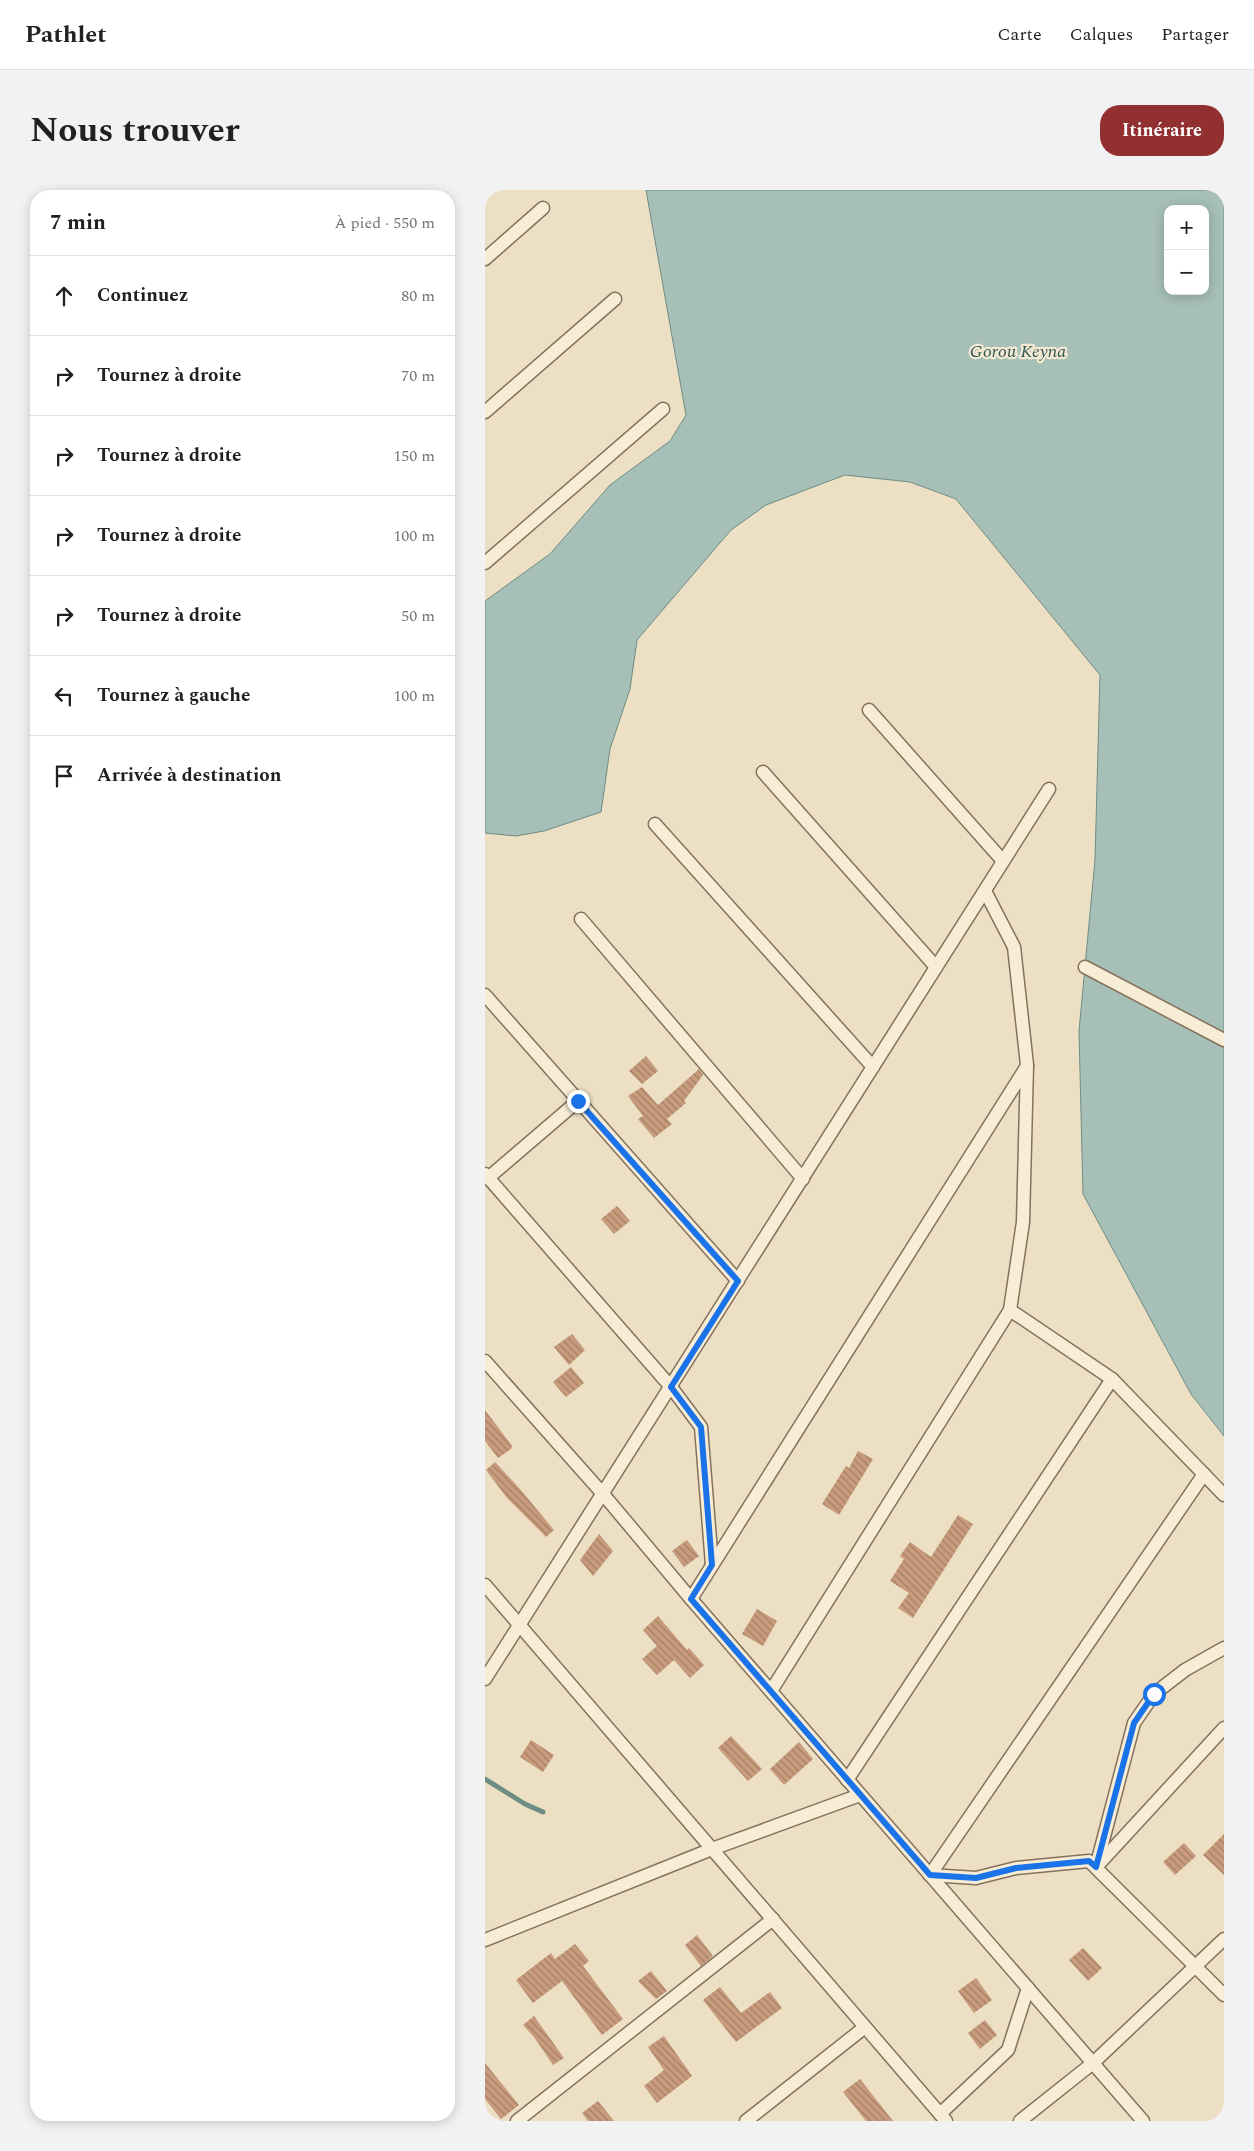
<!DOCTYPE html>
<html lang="fr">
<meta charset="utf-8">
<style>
:root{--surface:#fff;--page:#f2f2f2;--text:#202124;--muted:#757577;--line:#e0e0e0;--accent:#912f31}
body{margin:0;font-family:Spectral,serif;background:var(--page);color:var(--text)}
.controls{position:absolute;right:15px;top:15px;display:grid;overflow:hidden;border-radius:10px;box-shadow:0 2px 12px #0003}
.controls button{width:45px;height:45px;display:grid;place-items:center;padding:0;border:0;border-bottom:1px solid var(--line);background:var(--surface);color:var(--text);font:25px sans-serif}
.stop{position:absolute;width:15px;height:15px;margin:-11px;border:4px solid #1a73e8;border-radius:50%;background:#fff}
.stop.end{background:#1a73e8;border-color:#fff;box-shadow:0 1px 5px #0008}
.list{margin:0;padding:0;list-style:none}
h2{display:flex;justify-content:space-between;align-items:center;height:65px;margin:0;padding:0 20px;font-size:21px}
h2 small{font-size:16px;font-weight:400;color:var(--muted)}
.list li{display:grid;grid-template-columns:32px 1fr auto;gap:15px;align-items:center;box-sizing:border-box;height:80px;padding:0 20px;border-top:1px solid var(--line)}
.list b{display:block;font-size:19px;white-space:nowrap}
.list em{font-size:16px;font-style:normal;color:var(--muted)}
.icon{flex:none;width:28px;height:28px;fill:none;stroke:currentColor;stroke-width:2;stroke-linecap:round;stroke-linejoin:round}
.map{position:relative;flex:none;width:739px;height:1931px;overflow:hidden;border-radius:20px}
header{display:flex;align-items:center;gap:30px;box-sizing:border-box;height:70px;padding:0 25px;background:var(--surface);border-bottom:1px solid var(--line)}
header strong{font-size:24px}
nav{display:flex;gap:28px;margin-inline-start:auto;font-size:18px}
.intro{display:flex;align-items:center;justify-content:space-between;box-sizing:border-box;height:120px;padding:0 30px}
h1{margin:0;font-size:35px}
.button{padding:12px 22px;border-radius:20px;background:var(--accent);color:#fff;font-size:18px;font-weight:700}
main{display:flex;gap:30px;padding:0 30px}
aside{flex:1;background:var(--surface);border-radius:20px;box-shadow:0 2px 12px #0003}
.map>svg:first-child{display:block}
.water{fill:#a6bfb7;stroke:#6d8d84;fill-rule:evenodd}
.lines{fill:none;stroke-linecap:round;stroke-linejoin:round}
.stream{stroke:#6d8d84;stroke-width:5}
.building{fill:url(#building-back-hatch)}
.street-casing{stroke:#85715c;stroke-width:15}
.street{stroke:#f7edd7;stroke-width:12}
.route{stroke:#1a73e8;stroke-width:6}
.labels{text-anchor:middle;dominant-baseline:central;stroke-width:4.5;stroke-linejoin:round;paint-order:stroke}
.water-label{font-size:18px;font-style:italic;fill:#2f5552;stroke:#f4ead3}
</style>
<header>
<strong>Pathlet</strong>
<nav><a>Carte</a><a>Calques</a><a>Partager</a></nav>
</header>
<div class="intro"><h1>Nous trouver</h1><a class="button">Itinéraire</a></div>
<main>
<aside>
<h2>7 min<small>À pied · 550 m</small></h2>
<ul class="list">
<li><svg class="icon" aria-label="ahead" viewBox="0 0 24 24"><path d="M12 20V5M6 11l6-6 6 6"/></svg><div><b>Continuez</b></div><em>80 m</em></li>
<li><svg class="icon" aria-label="right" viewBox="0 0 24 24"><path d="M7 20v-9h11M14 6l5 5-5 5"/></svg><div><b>Tournez à droite</b></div><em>70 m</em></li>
<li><svg class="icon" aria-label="right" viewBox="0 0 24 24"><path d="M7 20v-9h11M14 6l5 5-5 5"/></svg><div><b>Tournez à droite</b></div><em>150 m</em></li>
<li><svg class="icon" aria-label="right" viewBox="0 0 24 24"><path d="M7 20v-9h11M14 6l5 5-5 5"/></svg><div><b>Tournez à droite</b></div><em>100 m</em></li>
<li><svg class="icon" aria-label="right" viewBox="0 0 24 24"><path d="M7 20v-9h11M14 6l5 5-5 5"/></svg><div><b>Tournez à droite</b></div><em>50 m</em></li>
<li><svg class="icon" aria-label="left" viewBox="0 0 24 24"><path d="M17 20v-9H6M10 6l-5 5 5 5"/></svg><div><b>Tournez à gauche</b></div><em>100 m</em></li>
<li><svg class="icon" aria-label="arrive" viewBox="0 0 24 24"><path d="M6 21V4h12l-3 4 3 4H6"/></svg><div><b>Arrivée à destination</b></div></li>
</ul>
</aside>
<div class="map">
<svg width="739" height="1931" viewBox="0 0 739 1931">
<defs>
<pattern id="building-back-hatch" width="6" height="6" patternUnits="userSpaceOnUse" patternTransform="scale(1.25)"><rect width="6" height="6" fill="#c89b7c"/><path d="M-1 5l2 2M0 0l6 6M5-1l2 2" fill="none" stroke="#a37f65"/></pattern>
</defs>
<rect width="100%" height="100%" fill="#ecdfc4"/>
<path class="water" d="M 161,0 L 739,0 L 739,1246 L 706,1204 L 598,1004 L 594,841 L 610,670 L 615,485 L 471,309 L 425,292 L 360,285 L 281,315 L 246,340 L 152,450 L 145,499 L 125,559 L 116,622 L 59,641 L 31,646 L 0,643 L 0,411 L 65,364 L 125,295 L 185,251 L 201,225 ZM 683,19 L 720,19 L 720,101 L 683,101 Z"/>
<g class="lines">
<path class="stream" d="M 0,1589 L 40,1614 L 58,1622"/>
</g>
<g class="building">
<path d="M 161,866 L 173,881 L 157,894 L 144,881 Z"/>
<path d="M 214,879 L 218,885 L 199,911 L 201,913 L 182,929 L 187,934 L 169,948 L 153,929 L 158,926 L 143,906 L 157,897 L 173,915 Z"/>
<path d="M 132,1016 L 145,1031 L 129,1044 L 116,1029 Z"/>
<path d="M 87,1144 L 100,1160 L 84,1175 L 69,1157 Z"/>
<path d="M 86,1177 L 99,1193 L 81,1207 L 68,1192 Z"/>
<path d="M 0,1220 L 27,1256 L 26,1259 L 13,1268 L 0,1251 Z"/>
<path d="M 373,1261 L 388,1269 L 354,1325 L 337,1314 L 361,1276 L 364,1278 Z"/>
<path d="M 10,1272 L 35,1299 L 69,1340 L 61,1347 L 22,1308 L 1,1280 Z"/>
<path d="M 473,1325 L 488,1334 L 428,1428 L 413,1418 L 424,1403 L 405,1391 L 419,1369 L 415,1366 L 425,1352 L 446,1367 Z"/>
<path d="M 114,1344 L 128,1361 L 108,1386 L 95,1370 Z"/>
<path d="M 202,1350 L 214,1366 L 199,1377 L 187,1361 Z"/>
<path d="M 272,1419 L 292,1431 L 278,1456 L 257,1444 Z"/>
<path d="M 173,1426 L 202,1460 L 204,1458 L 219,1475 L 205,1488 L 189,1470 L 172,1485 L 157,1469 L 172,1456 L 158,1440 Z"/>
<path d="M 246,1546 L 277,1579 L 263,1591 L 233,1558 Z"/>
<path d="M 46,1550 L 69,1565 L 58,1582 L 35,1567 Z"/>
<path d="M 314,1552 L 328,1569 L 299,1595 L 285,1579 Z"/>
<path d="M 739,1644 L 739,1685 L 718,1665 Z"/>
<path d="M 699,1653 L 711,1666 L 690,1685 L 678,1672 Z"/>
<path d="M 212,1745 L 228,1766 L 216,1776 L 200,1755 Z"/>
<path d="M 90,1754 L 104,1771 L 98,1776 L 138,1829 L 117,1845 L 77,1791 L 48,1813 L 31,1790 L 66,1763 L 70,1769 Z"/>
<path d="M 598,1758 L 617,1778 L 603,1791 L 584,1770 Z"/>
<path d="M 166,1781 L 182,1801 L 171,1809 L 153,1791 Z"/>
<path d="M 491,1788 L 507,1810 L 489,1823 L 473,1801 Z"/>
<path d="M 235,1797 L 256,1823 L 285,1802 L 297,1818 L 251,1852 L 218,1810 Z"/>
<path d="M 49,1826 L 79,1868 L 68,1875 L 49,1847 L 38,1835 Z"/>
<path d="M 500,1830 L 512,1845 L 495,1859 L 483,1843 Z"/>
<path d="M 179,1846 L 207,1886 L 172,1913 L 159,1896 L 179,1880 L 163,1857 Z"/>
<path d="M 0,1873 L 34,1915 L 16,1929 L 0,1909 Z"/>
<path d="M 375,1889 L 408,1931 L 381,1931 L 358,1902 Z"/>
<path d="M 113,1911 L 129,1931 L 103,1931 L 97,1923 Z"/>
</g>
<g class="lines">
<g class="street-casing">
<g id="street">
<path d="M 0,69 L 58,18"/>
<path d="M 0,222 L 130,109"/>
<path d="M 0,373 L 178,219"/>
<path d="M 384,520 L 518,671"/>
<path d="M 278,582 L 451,777"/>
<path d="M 170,634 L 388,877"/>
<path d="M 500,701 L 529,757 L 542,875 L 538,1032 L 525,1120 L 627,1189 L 739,1305"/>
<path d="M 96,729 L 318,989"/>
<path d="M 600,777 L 739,850"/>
<path d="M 0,805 L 253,1091"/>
<path d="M 0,984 L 186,1197 L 216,1237 L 227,1375"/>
<path d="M 3,988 L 93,911"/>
<path d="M 0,1171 L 118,1304 L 206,1409 L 658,1931"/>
<path d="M 0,1395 L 461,1931"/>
<path d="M 206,1409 L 542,876"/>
<path d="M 0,1489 L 564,599"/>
<path d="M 286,1501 L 525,1120"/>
<path d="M 362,1590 L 627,1189"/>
<path d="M 613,1675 L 739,1538"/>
<path d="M 611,1677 L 649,1533 L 669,1504 L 700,1480 L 739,1458"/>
<path d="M 445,1685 L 719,1284"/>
<path d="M 445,1685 L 491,1688 L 531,1678 L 604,1671 L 739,1805"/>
<path d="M 0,1750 L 227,1659 L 375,1605"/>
<path d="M 455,1924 L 523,1860 L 543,1798"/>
<path d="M 32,1931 L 288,1729"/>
<path d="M 261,1931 L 380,1837"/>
<path d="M 535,1931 L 608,1873 L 739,1749"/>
</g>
</g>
<use href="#street" class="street"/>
</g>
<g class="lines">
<path class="route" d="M 93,911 L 253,1091 L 186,1197 L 216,1237 L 227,1375 L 206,1409 L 445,1685 L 491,1688 L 531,1678 L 604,1671 L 611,1677 L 649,1533 L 669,1504"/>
</g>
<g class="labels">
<g class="water-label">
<text x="533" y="161">Gorou Keyna</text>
</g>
</g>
</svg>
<div class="controls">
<button>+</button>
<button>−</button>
</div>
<div class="stop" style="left:669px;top:1504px"></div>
<div class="stop end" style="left:93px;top:911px"></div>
</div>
</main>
